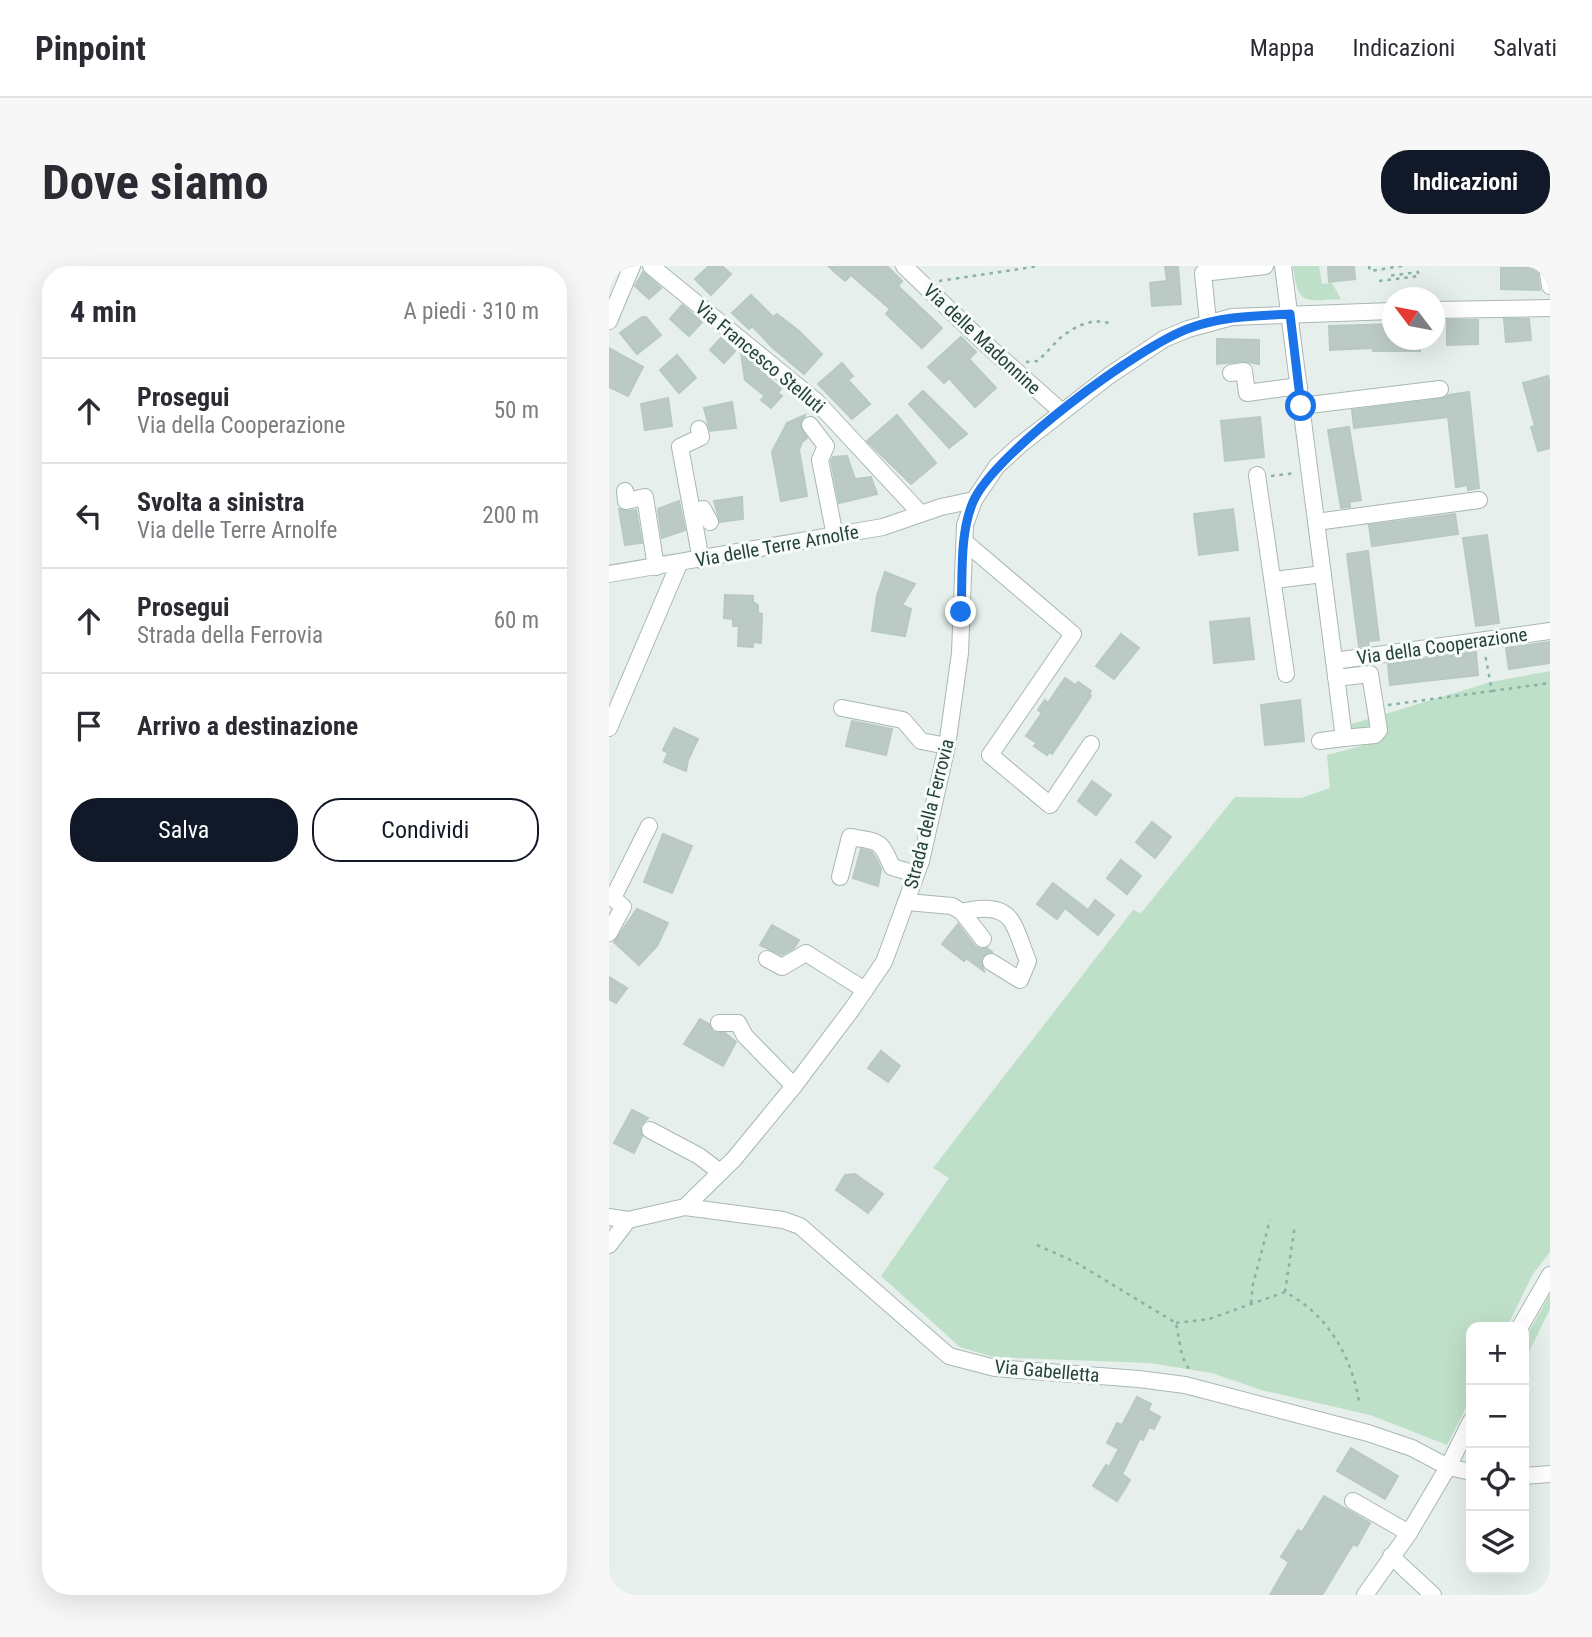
<!DOCTYPE html>
<html lang="it">
<meta charset="utf-8">
<style>
:root{--surface:#fff;--page:#f7f7f7;--text:#2b2b33;--muted:#7c7c81;--line:#e1e1e2;--accent:#111827}
body{margin:0;font-family:"Roboto Condensed",sans-serif;background:var(--page);color:var(--text)}
.controls{position:absolute;right:21px;bottom:21px;display:grid;overflow:hidden;border-radius:14px;box-shadow:0 7px 28px #0002}
.controls button{width:63px;height:63px;display:grid;place-items:center;padding:0;border:0;border-bottom:2px solid var(--line);background:var(--surface);color:var(--text);font:35px sans-serif}
.compass{position:absolute;left:773px;top:21px;width:63px;height:63px;border-radius:50%;background:var(--surface);box-shadow:0 7px 28px #0002;rotate:302deg}
.stop{position:absolute;width:21px;height:21px;margin:-16px;border:5px solid #1a73e8;border-radius:50%;background:#fff}
.stop.end{background:#1a73e8;border-color:#fff;box-shadow:0 2px 7px #0008}
.list{margin:0;padding:0;list-style:none}
h2{display:flex;justify-content:space-between;align-items:center;height:91px;margin:0;padding:0 28px;font-size:30px}
h2 small{font-size:23px;font-weight:400;color:var(--muted)}
.list li{display:grid;grid-template-columns:46px 1fr auto;gap:21px;align-items:center;box-sizing:border-box;height:105px;padding:0 28px;border-top:2px solid var(--line)}
.list b{display:block;font-size:26px;white-space:nowrap}
.list p{margin:0;font-size:23px;white-space:nowrap;color:var(--muted)}
.list em{font-size:23px;font-style:normal;color:var(--muted)}
.actions{display:flex;gap:14px;padding:21px 28px}
.actions a{flex:1;padding:16px 0;border:2px solid var(--accent);border-radius:28px;text-align:center;font-size:24px;color:var(--accent)}
.actions .main{background:var(--accent);color:#fff}
.icon{flex:none;width:38px;height:38px;fill:none;stroke:currentColor;stroke-width:2;stroke-linecap:round;stroke-linejoin:round}
.map{position:relative;flex:none;width:941px;height:1329px;overflow:hidden;border-radius:28px}
header{display:flex;align-items:center;gap:42px;box-sizing:border-box;height:98px;padding:0 35px;background:var(--surface);border-bottom:2px solid var(--line)}
header strong{font-size:33px}
nav{display:flex;gap:38px;margin-inline-start:auto;font-size:24px}
.intro{display:flex;align-items:center;justify-content:space-between;box-sizing:border-box;height:168px;padding:0 42px}
h1{margin:0;font-size:49px}
.button{padding:18px 32px;border-radius:28px;background:var(--accent);color:#fff;font-size:24px;font-weight:700}
main{display:flex;gap:42px;padding:0 42px}
aside{flex:1;background:var(--surface);border-radius:28px;box-shadow:0 7px 28px #0002}
.map>svg:first-child{display:block}
.green{fill:#bfe0c8}
.building{fill:#bbcac4;stroke:#b8c9c2;stroke-width:2}
.lines{fill:none;stroke-linecap:round;stroke-linejoin:round}
.minor-casing{stroke:#a8b8b2;stroke-width:18}
.path{stroke:#86b3a5;stroke-width:2.5;stroke-dasharray:3.5 5;stroke-linecap:butt}
.minor{stroke:#fff;stroke-width:16}
.route{stroke:#1a73e8;stroke-width:9}
.labels{text-anchor:middle;dominant-baseline:central;stroke-width:6;stroke-linejoin:round;paint-order:stroke}
.street-label{font-size:19px;fill:#24423a;stroke:#f7fbf9}
</style>
<header>
<strong>Pinpoint</strong>
<nav><a>Mappa</a><a>Indicazioni</a><a>Salvati</a></nav>
</header>
<div class="intro"><h1>Dove siamo</h1><a class="button">Indicazioni</a></div>
<main>
<aside>
<h2>4 min<small>A piedi · 310 m</small></h2>
<ul class="list">
<li><svg class="icon" aria-label="ahead" viewBox="0 0 24 24"><path d="M12 20V5M6 11l6-6 6 6"/></svg><div><b>Prosegui</b><p>Via della Cooperazione</p></div><em>50 m</em></li>
<li><svg class="icon" aria-label="left" viewBox="0 0 24 24"><path d="M17 20v-9H6M10 6l-5 5 5 5"/></svg><div><b>Svolta a sinistra</b><p>Via delle Terre Arnolfe</p></div><em>200 m</em></li>
<li><svg class="icon" aria-label="ahead" viewBox="0 0 24 24"><path d="M12 20V5M6 11l6-6 6 6"/></svg><div><b>Prosegui</b><p>Strada della Ferrovia</p></div><em>60 m</em></li>
<li><svg class="icon" aria-label="arrive" viewBox="0 0 24 24"><path d="M6 21V4h12l-3 4 3 4H6"/></svg><div><b>Arrivo a destinazione</b></div></li>
</ul>
<div class="actions"><a class="main">Salva</a><a>Condividi</a></div>
</aside>
<div class="map">
<svg width="941" height="1329" viewBox="0 0 941 1329">
<rect width="100%" height="100%" fill="#e6efeb"/>
<g class="green">
<path d="M 684,0 L 710,0 L 713,18 L 723,17 L 732,33 C 695,35 689,40 684,0 Z"/>
<path d="M 941,405 L 941,986 L 924,1008 L 898,1061 L 862,1061 L 862,1132 L 838,1179 L 761,1149 L 652,1124 L 603,1107 L 540,1097 L 384,1091 L 351,1081 L 272,1010 L 340,912 L 324,902 L 524,644 L 532,647 L 626,531 L 692,532 L 721,522 L 718,489 L 771,475 L 733,461 L 882,416 Z"/>
<path d="M 941,1028 L 941,1043 L 915,1096 L 915,1075 Z"/>
</g>
<g class="building">
<path d="M 100,0 L 113,0 L 122,8 L 102,29 L 86,13 Z"/>
<path d="M 219,0 L 278,0 L 293,15 L 289,20 L 333,62 L 313,82 L 277,48 L 281,43 L 242,9 L 236,15 Z"/>
<path d="M 556,0 L 569,0 L 572,38 L 543,40 L 541,17 L 558,15 Z"/>
<path d="M 719,0 L 745,0 L 746,13 L 720,16 Z"/>
<path d="M 892,2 L 928,2 L 931,24 L 892,23 Z"/>
<path d="M 34,6 L 52,22 L 40,33 L 26,20 Z"/>
<path d="M 142,29 L 164,51 L 168,48 L 190,65 L 213,88 L 195,108 L 163,81 L 143,60 L 140,63 L 123,47 Z"/>
<path d="M 73,39 L 93,56 L 80,70 L 61,53 Z"/>
<path d="M 33,51 L 37,51 L 52,69 L 28,88 L 11,67 Z"/>
<path d="M 895,53 L 920,53 L 922,74 L 897,76 Z"/>
<path d="M 838,54 L 869,54 L 869,78 L 838,79 Z"/>
<path d="M 783,58 L 783,74 L 811,74 L 811,85 L 764,85 L 764,82 L 721,84 L 720,60 Z"/>
<path d="M 352,71 L 367,86 L 360,93 L 387,122 L 366,141 L 340,112 L 335,117 L 319,101 Z"/>
<path d="M 112,72 L 126,85 L 115,97 L 101,84 Z"/>
<path d="M 608,73 L 650,74 L 650,98 L 634,95 L 608,98 Z"/>
<path d="M 0,82 L 34,101 L 19,130 L 0,121 Z"/>
<path d="M 132,87 L 172,123 L 169,127 L 173,130 L 162,142 L 152,134 L 156,130 L 136,114 Z"/>
<path d="M 68,89 L 87,112 L 70,127 L 51,104 Z"/>
<path d="M 233,97 L 244,110 L 239,114 L 261,138 L 243,153 L 209,118 Z"/>
<path d="M 939,110 L 941,117 L 941,182 L 929,185 L 922,161 L 926,160 L 914,117 Z"/>
<path d="M 314,125 L 358,168 L 340,182 L 300,138 Z"/>
<path d="M 860,126 L 870,222 L 859,224 L 859,219 L 847,221 L 839,151 L 745,162 L 743,144 L 832,133 L 840,129 Z"/>
<path d="M 59,132 L 63,160 L 36,164 L 32,138 Z"/>
<path d="M 123,136 L 127,162 L 101,165 L 95,142 Z"/>
<path d="M 196,149 L 191,160 L 198,172 L 193,176 L 190,184 L 198,230 L 172,235 L 163,186 L 178,157 Z"/>
<path d="M 288,149 L 327,197 L 302,218 L 258,175 Z"/>
<path d="M 651,151 L 655,191 L 616,195 L 612,155 Z"/>
<path d="M 740,161 L 752,234 L 740,236 L 741,241 L 732,242 L 719,164 Z"/>
<path d="M 238,190 L 246,213 L 262,211 L 268,228 L 230,237 L 222,195 L 224,191 Z"/>
<path d="M 133,231 L 134,253 L 111,256 L 105,235 Z"/>
<path d="M 70,235 L 76,264 L 53,272 L 49,243 Z"/>
<path d="M 10,243 L 18,245 L 27,244 L 33,277 L 16,279 Z"/>
<path d="M 624,243 L 629,284 L 590,289 L 585,248 Z"/>
<path d="M 846,248 L 849,268 L 763,280 L 760,259 Z"/>
<path d="M 878,269 L 890,357 L 867,360 L 854,272 Z"/>
<path d="M 759,285 L 770,374 L 759,375 L 760,380 L 750,381 L 738,288 Z"/>
<path d="M 276,306 L 306,318 L 293,339 L 302,343 L 296,370 L 263,365 L 268,330 Z"/>
<path d="M 116,329 L 144,330 L 144,336 L 149,339 L 149,347 L 153,348 L 152,377 L 144,376 L 144,381 L 129,380 L 130,360 L 124,360 L 124,353 L 115,352 Z"/>
<path d="M 640,352 L 645,393 L 605,397 L 601,356 Z"/>
<path d="M 512,368 L 530,382 L 505,413 L 487,400 Z"/>
<path d="M 941,376 L 941,397 L 900,403 L 897,382 Z"/>
<path d="M 867,386 L 869,409 L 781,419 L 779,398 Z"/>
<path d="M 456,412 L 467,419 L 469,416 L 482,425 L 480,429 L 482,430 L 443,488 L 440,486 L 438,489 L 425,480 L 428,477 L 417,470 L 433,447 L 429,444 L 436,434 L 439,437 Z"/>
<path d="M 691,434 L 695,475 L 656,479 L 652,439 Z"/>
<path d="M 243,455 L 283,463 L 277,489 L 237,480 Z"/>
<path d="M 65,462 L 89,473 L 79,494 L 77,505 L 55,496 L 59,487 L 54,484 Z"/>
<path d="M 483,515 L 502,529 L 487,549 L 469,535 Z"/>
<path d="M 543,556 L 562,571 L 546,592 L 527,576 Z"/>
<path d="M 54,568 L 83,580 L 63,627 L 35,616 Z"/>
<path d="M 252,583 L 263,586 L 269,596 L 272,603 L 269,620 L 244,612 Z"/>
<path d="M 512,594 L 532,610 L 518,628 L 498,612 Z"/>
<path d="M 444,617 L 479,644 L 486,634 L 505,649 L 489,669 L 456,642 L 448,653 L 428,638 Z"/>
<path d="M 28,643 L 59,657 L 48,680 L 30,699 L 5,676 Z"/>
<path d="M 349,658 L 366,680 L 371,683 L 378,682 L 383,686 L 373,691 L 372,696 L 375,705 L 357,692 L 355,695 L 333,678 Z"/>
<path d="M 163,659 L 190,674 L 185,682 L 173,689 L 151,679 Z"/>
<path d="M 0,711 L 18,722 L 7,737 L 0,733 Z"/>
<path d="M 91,753 L 100,758 L 104,766 L 116,767 L 127,776 L 114,800 L 75,778 Z"/>
<path d="M 272,785 L 291,800 L 279,816 L 259,802 Z"/>
<path d="M 23,844 L 39,852 L 31,860 L 33,870 L 25,887 L 5,877 Z"/>
<path d="M 246,908 L 274,928 L 259,947 L 227,924 L 236,909 Z"/>
<path d="M 528,1131 L 542,1138 L 539,1144 L 551,1151 L 545,1163 L 540,1161 L 534,1174 L 531,1172 L 513,1208 L 521,1214 L 508,1235 L 484,1220 L 497,1199 L 500,1201 L 510,1183 L 498,1177 L 508,1157 L 513,1159 Z"/>
<path d="M 742,1182 L 789,1210 L 776,1233 L 728,1205 Z"/>
<path d="M 715,1230 L 761,1257 L 748,1280 L 744,1278 L 713,1329 L 661,1329 L 680,1296 L 672,1291 L 689,1264 L 693,1266 Z"/>
</g>
<g class="lines">
<g class="minor-casing">
<g id="minor">
<path d="M 42,0 L 208,136 L 312,248"/>
<path d="M 295,0 L 371,73 L 453,146"/>
<path d="M 674,0 L 735,472 L 766,469 L 770,464 L 761,408 L 727,412"/>
<path d="M 938,0 L 941,20"/>
<path d="M 825,44 L 941,42"/>
<path d="M 0,55 L 23,0"/>
<path d="M 599,56 L 594,7 L 656,0"/>
<path d="M 622,107 L 635,105 L 638,127 L 690,120"/>
<path d="M 692,140 L 831,123"/>
<path d="M 201,159 L 217,180 L 211,194 L 226,270"/>
<path d="M 90,163 L 92,171 L 71,181 L 92,294"/>
<path d="M 648,209 L 677,408"/>
<path d="M 16,225 L 17,235 L 36,231 L 47,301"/>
<path d="M 83,245 L 94,243 L 101,256"/>
<path d="M 707,256 L 870,234"/>
<path d="M 356,276 L 464,368 L 381,489 L 441,539 L 482,478"/>
<path d="M 0,308 L 274,261 L 332,241 L 365,234"/>
<path d="M 665,314 L 714,308"/>
<path d="M 725,395 L 941,365"/>
<path d="M 233,442 L 294,454 L 312,475 L 338,480"/>
<path d="M 0,462 L 70,298"/>
<path d="M 711,475 L 735,472"/>
<path d="M 231,611 L 241,571 C 271,576 271,573 283,601 L 307,608"/>
<path d="M 0,632 L 4,632 L 40,560"/>
<path d="M 298,636 L 343,640 L 353,646 C 367,642 390,639 401,653 C 408,661 414,684 419,695 L 411,714 L 382,696"/>
<path d="M 353,646 L 374,673"/>
<path d="M 0,667 L 14,641 L 4,632"/>
<path d="M 158,693 L 173,701 L 197,687 L 256,724"/>
<path d="M 110,757 L 129,757 L 136,770 L 185,820"/>
<path d="M 41,864 L 90,890 L 111,906"/>
<path d="M 76,941 L 174,954 L 191,960 L 340,1090 L 386,1102 L 530,1113 L 576,1119 L 759,1167 L 803,1182 L 839,1201 L 862,1206"/>
<path d="M 0,951 L 19,954 L 76,941 L 125,893 L 185,820 L 243,743 L 275,696 L 312,595 L 338,480 L 351,387 L 356,259 L 365,234 L 388,200 L 411,179 L 501,109 L 555,73 L 579,63 L 623,51 L 783,45"/>
<path d="M 0,979 L 19,954"/>
<path d="M 911,1061 L 941,1009"/>
<path d="M 915,1210 L 941,1208"/>
<path d="M 744,1235 L 800,1267"/>
<path d="M 782,1290 L 824,1329"/>
<path d="M 756,1329 L 800,1267 L 839,1201 L 862,1155"/>
</g>
</g>
<g class="path">
<path d="M 760,0 L 761,5 L 793,0"/>
<path d="M 330,15 L 430,0"/>
<path d="M 770,15 L 810,10 L 809,6 L 779,10"/>
<path d="M 417,96 L 429,95 L 453,70 L 469,60 L 485,55 L 502,57"/>
<path d="M 662,210 L 687,207"/>
<path d="M 883,425 L 941,417"/>
<path d="M 779,439 L 883,425 L 876,388"/>
<path d="M 428,979 L 466,996 L 567,1057 L 573,1090 L 581,1105"/>
<path d="M 676,1026 L 686,959"/>
<path d="M 642,1037 L 644,1018 L 661,954"/>
<path d="M 567,1057 L 600,1053 L 676,1026 C 718,1048 742,1089 750,1135"/>
</g>
<use href="#minor" class="minor"/>
</g>
<g class="lines">
<path class="route" d="M 352,346 C 354,311 350,269 364,236 C 385,187 530,80 581,62 C 614,50 647,50 681,48 L 692,140"/>
</g>
<g class="labels">
<g class="street-label">
<text transform="translate(373 73) rotate(43)">Via delle Madonnine</text>
<text transform="translate(151 91) rotate(40)">Via Francesco Stelluti</text>
<text transform="translate(168 280) rotate(-10)">Via delle Terre Arnolfe</text>
<text transform="translate(833 380) rotate(-8)">Via della Cooperazione</text>
<text transform="translate(320 548) rotate(-76)">Strada della Ferrovia</text>
<text transform="translate(438 1105) rotate(5)">Via Gabelletta</text>
</g>
</g>
</svg>
<div class="controls">
<button>+</button>
<button>−</button>
<button><svg class="icon" aria-label="locate" viewBox="0 0 24 24"><circle cx="12" cy="12" r="6"/><path d="M12 2v4M12 18v4M2 12h4M18 12h4"/></svg></button>
<button><svg class="icon" aria-label="layers" viewBox="0 0 24 24"><path d="M12 4l9 5-9 5-9-5zM3 14l9 5 9-5"/></svg></button>
</div>
<svg class="compass" viewBox="-18 -18 36 36"><path d="M0-13l5 13h-10z" fill="#e53935"/><path d="M0 13l5-13h-10z" fill="#7c7c81"/></svg>
<div class="stop" style="left:692px;top:140px"></div>
<div class="stop end" style="left:352px;top:346px"></div>
</div>
</main>
